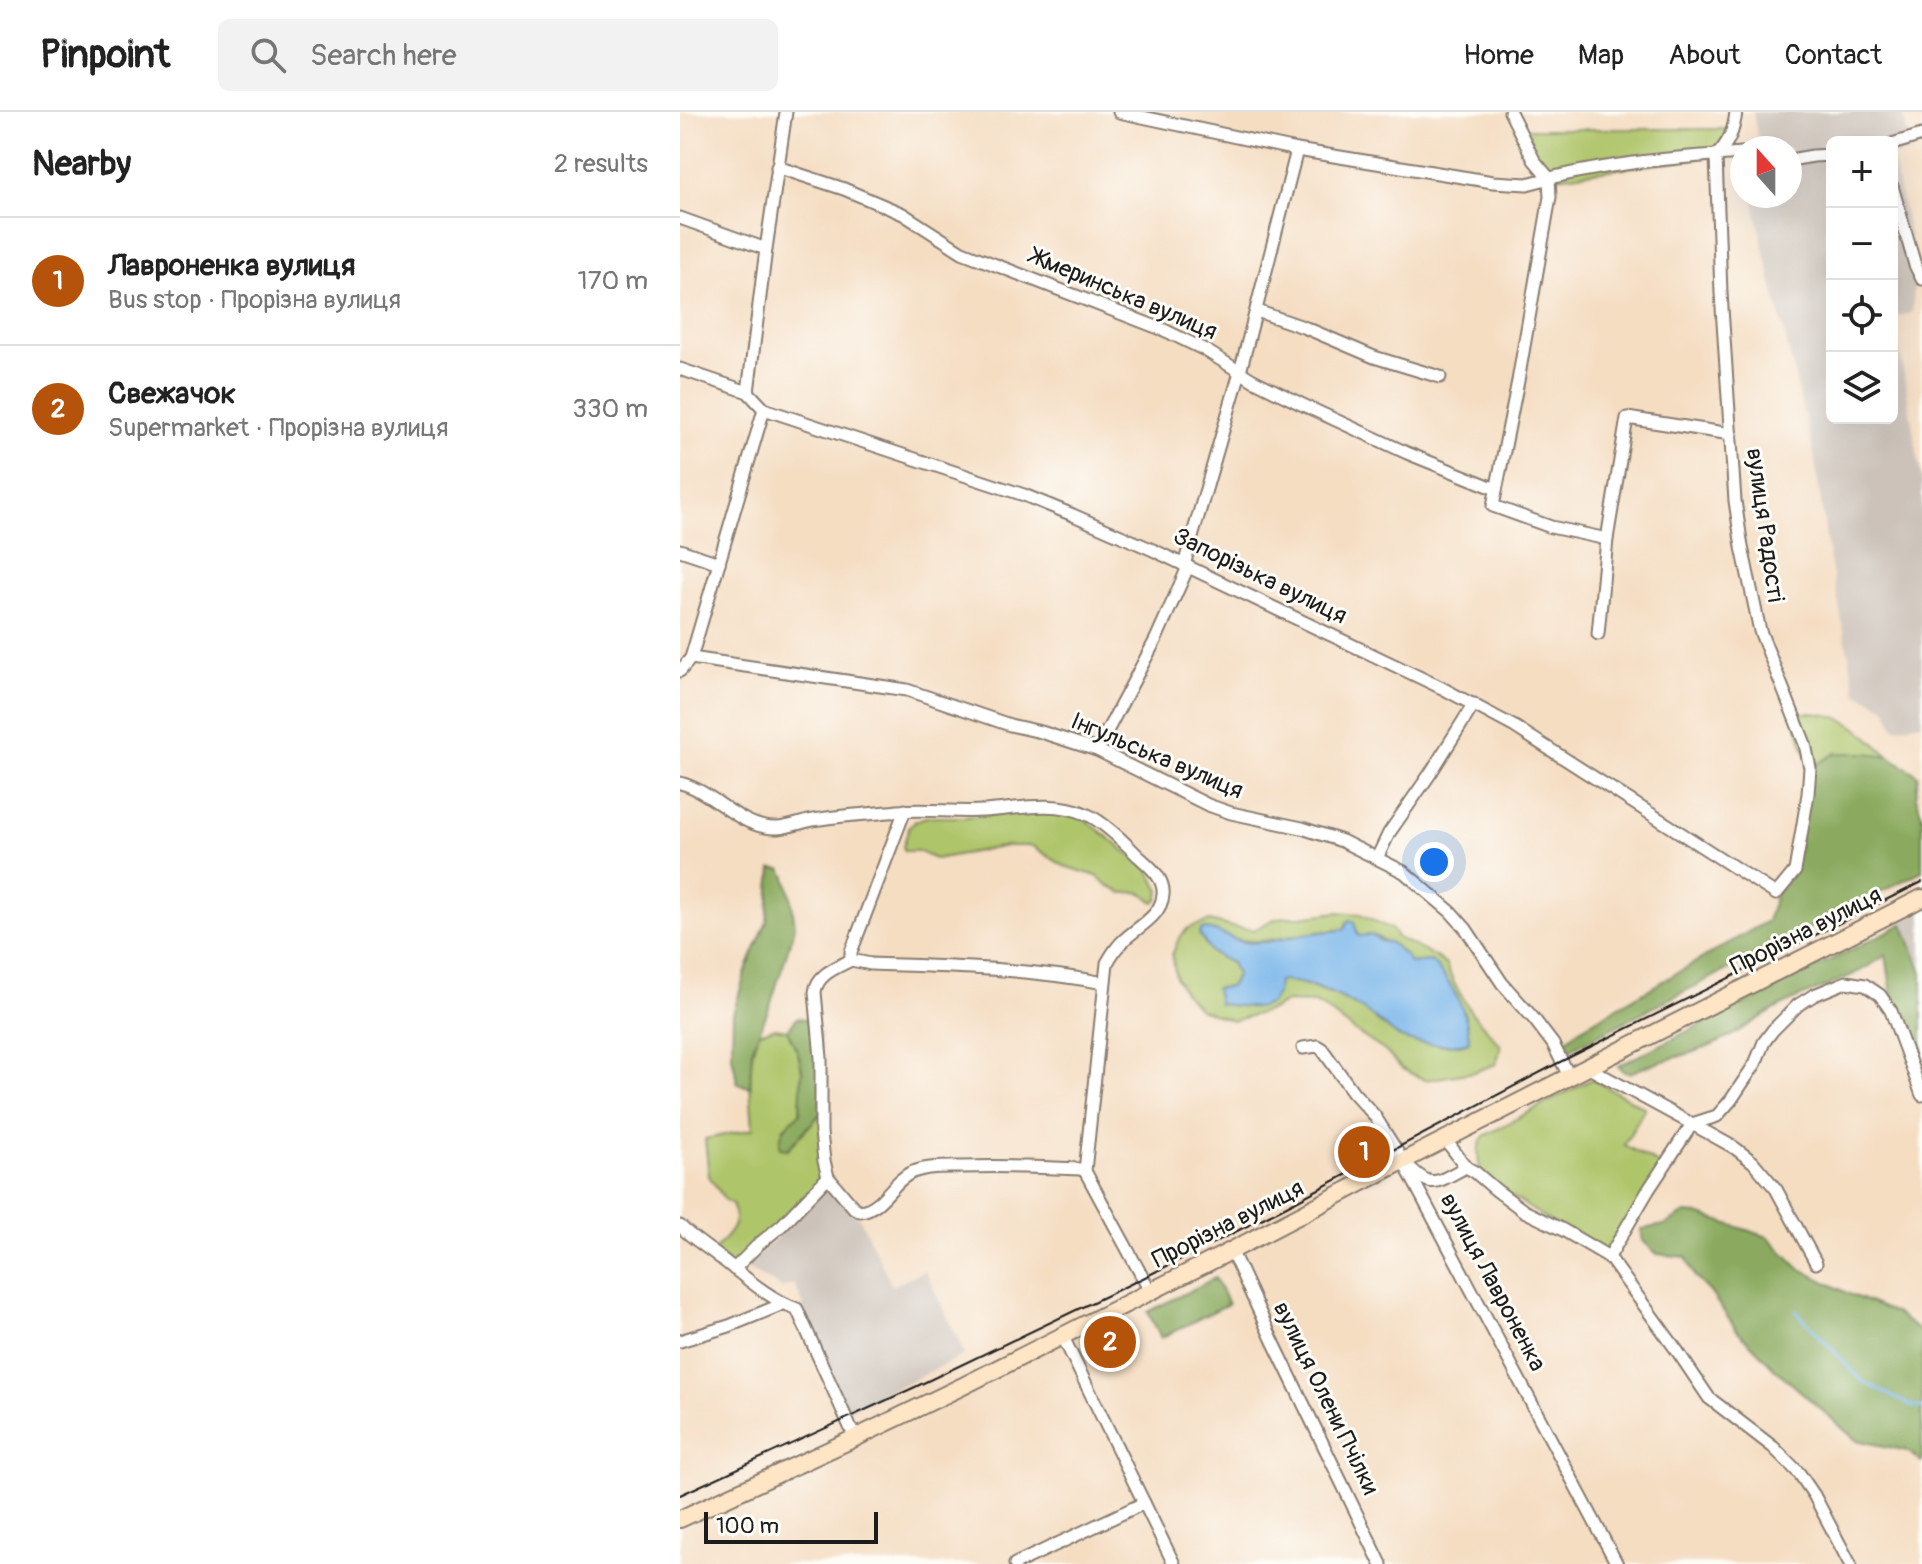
<!DOCTYPE html>
<meta charset="utf-8">
<style>
:root{--surface:#fff;--page:#f2f2f2;--text:#222;--muted:#767676;--line:#e0e0e0;--accent:#b45309}
body{margin:0;font-family:Pangolin,sans-serif;background:var(--page);color:var(--text)}
.controls{position:absolute;right:24px;top:24px;display:grid;overflow:hidden;border-radius:12px;box-shadow:0 8px 32px #0002}
.controls button{width:72px;height:72px;display:grid;place-items:center;padding:0;border:0;border-bottom:2px solid var(--line);background:var(--surface);color:var(--text);font:40px sans-serif}
.compass{position:absolute;left:1050px;top:24px;width:72px;height:72px;border-radius:50%;background:var(--surface);box-shadow:0 8px 32px #0002;rotate:339deg}
.scale{position:absolute;left:24px;bottom:20px;width:174px;box-sizing:border-box;padding-left:8px;border:4px solid #1c1c1c;border-top:0;font-size:22px;line-height:28px;white-space:nowrap;color:#1c1c1c;-webkit-text-stroke:6px #fdfcf7;paint-order:stroke}
.you{position:absolute;left:754px;top:750px;width:28px;height:28px;margin:-20px;border:6px solid #fff;border-radius:50%;background:#1a73e8;box-shadow:0 0 0 12px #1a73e833}
.badge{display:grid;place-items:center;width:52px;height:52px;border-radius:50%;background:var(--accent);color:#fff;font-size:26px;font-weight:700}
.pin{position:absolute;translate:-50% -50%;border:4px solid #fff;box-shadow:0 2px 8px #0006}
.list{margin:0;padding:0;list-style:none}
h2{display:flex;justify-content:space-between;align-items:center;height:104px;margin:0;padding:0 32px;font-size:34px}
h2 small{font-size:26px;font-weight:400;color:var(--muted)}
.list li{display:grid;grid-template-columns:52px 1fr auto;gap:24px;align-items:center;box-sizing:border-box;height:128px;padding:0 32px;border-top:2px solid var(--line)}
.list b{display:block;font-size:30px;white-space:nowrap}
.list p{margin:0;font-size:26px;white-space:nowrap;color:var(--muted)}
.list em{font-size:26px;font-style:normal;color:var(--muted)}
.icon{flex:none;width:44px;height:44px;fill:none;stroke:currentColor;stroke-width:2;stroke-linecap:round;stroke-linejoin:round}
.map{position:relative;flex:none;width:1242px;height:1452px;overflow:hidden}
header{display:flex;align-items:center;gap:48px;box-sizing:border-box;height:112px;padding:0 40px;background:var(--surface);border-bottom:2px solid var(--line)}
header strong{font-size:38px}
nav{display:flex;gap:44px;margin-inline-start:auto;font-size:28px}
.search{width:560px;height:72px;background:var(--page);display:flex;align-items:center;gap:20px;box-sizing:border-box;padding:0 28px;border-radius:12px;color:var(--muted);font-size:30px}
main{display:flex}
aside{flex:1;background:var(--surface)}
.map>svg:first-child{display:block}
.industrial{fill:#ccc2b9}
.green{fill:#afc56a;stroke:#667043;stroke-width:2;fill-rule:evenodd}
.forest{fill:#8baa5e;stroke:#54633d;stroke-width:2}
.water{fill:#78b5ea;stroke:#4a6883;stroke-width:2}
.lines{fill:none;stroke-linecap:round;stroke-linejoin:round}
.stream{stroke:#78b5ea;stroke-width:3}
.minor-casing{stroke:#887c6f;stroke-width:15}
.secondary-casing{stroke:#887c6f;stroke-width:20}
.minor{stroke:#fff;stroke-width:11}
.secondary{stroke:#fde5c5;stroke-width:16}
.tram{stroke:#1c1c1c;stroke-width:2}
.labels{text-anchor:middle;dominant-baseline:central;stroke-width:6;stroke-linejoin:round;paint-order:stroke}
.street-label{font-size:24px;fill:#1c1c1c;stroke:#fdfcf7}
</style>
<header>
<strong>Pinpoint</strong>
<div class="search"><svg class="icon" aria-label="search" viewBox="0 0 24 24"><circle cx="10" cy="10" r="6"/><path d="M15 15l6 6"/></svg>Search here</div>
<nav><a>Home</a><a>Map</a><a>About</a><a>Contact</a></nav>
</header>
<main>
<aside>
<h2>Nearby<small>2 results</small></h2>
<ul class="list">
<li><span class="badge">1</span><div><b>Лавроненка вулиця</b><p>Bus stop · Прорізна вулиця</p></div><em>170 m</em></li>
<li><span class="badge">2</span><div><b>Свежачок</b><p>Supermarket · Прорізна вулиця</p></div><em>330 m</em></li>
</ul>
</aside>
<div class="map">
<svg width="1242" height="1452" viewBox="0 0 1242 1452">
<rect width="100%" height="100%" fill="#fdfcf7"/>
<filter id="ink" filterUnits="userSpaceOnUse"><feTurbulence type="fractalNoise" baseFrequency=".0125" numOctaves="2"/><feDisplacementMap in="SourceGraphic" scale="16" xChannelSelector="R" yChannelSelector="G"/><feConvolveMatrix kernelMatrix="1 2 1 2 8 2 1 2 1" color-interpolation-filters="sRGB"/></filter>
<filter id="wash" filterUnits="userSpaceOnUse"><feTurbulence type="fractalNoise" baseFrequency=".006" numOctaves="4" result="noise"/><feDisplacementMap in="SourceGraphic" scale="32" xChannelSelector="R" yChannelSelector="G"/><feGaussianBlur stdDeviation="1.8" result="paint"/><feColorMatrix in="noise" values="0 0 0 0 0 0 0 0 0 0 0 0 0 0 0 0 0 1.4 0 .05"/><feComposite in="paint" operator="in"/></filter>
<g filter="url(#wash)">
<rect width="100%" height="100%" fill="#f5ddc2"/>
<g class="industrial">
<path d="M 1073,0 L 1222,0 L 1232,40 L 1212,44 L 1212,30 L 1152,30 L 1152,306 L 1212,306 L 1212,48 L 1236,150 L 1232,201 L 1214,205 L 1242,370 L 1242,611 L 1215,616 L 1206,596 L 1176,580 L 1148,439 L 1134,342 L 1082,130 L 1073,84 L 1110,84 L 1110,36 L 1079,36 Z"/>
<path d="M 1242,786 L 1242,860 L 1217,800 Z"/>
<path d="M 150,1074 L 180,1107 L 212,1174 L 245,1158 L 285,1243 L 163,1301 L 117,1197 L 124,1194 L 114,1172 L 102,1176 L 65,1156 Z"/>
</g>
<g class="green">
<path d="M 836,17 L 1054,17 L 1036,44 L 869,66 Z"/>
<path d="M 1113,601 C 1164,599 1174,612 1209,644 L 1183,641 L 1130,656 Z"/>
<path d="M 352,699 C 371,700 389,699 406,708 L 468,757 L 480,779 L 478,788 L 474,790 L 464,782 L 457,780 L 442,781 L 430,775 L 417,764 L 384,754 L 352,734 L 327,734 L 255,747 L 238,739 L 225,739 L 223,735 L 229,715 L 235,709 L 246,705 L 283,705 Z"/>
<path d="M 658,800 L 681,802 L 711,817 L 718,826 L 756,845 L 766,853 L 774,871 L 791,900 L 819,931 L 821,935 L 816,952 L 794,960 L 745,968 L 722,957 L 705,939 L 673,918 L 646,897 L 635,891 L 606,890 L 594,897 L 553,909 L 519,897 L 504,880 L 496,866 L 492,843 L 499,826 L 508,816 L 530,809 L 552,815 L 574,818 L 592,808 L 605,805 L 621,805 ZM 675,816 L 678,825 C 680,824 691,823 692,823 C 702,826 725,844 730,851 L 751,849 C 771,870 789,900 789,930 L 780,933 L 760,933 L 705,915 L 684,898 L 658,884 L 615,869 L 597,869 L 539,892 L 543,876 L 550,875 L 557,862 L 551,851 L 531,840 L 548,825 C 575,834 598,826 625,822 C 642,819 659,818 675,816 Z"/>
<path d="M 94,916 L 107,918 L 118,941 L 122,958 L 120,1001 L 103,1017 L 108,1037 L 141,1001 L 148,1065 L 54,1157 L 33,1140 C 46,1124 62,1114 52,1092 L 45,1088 L 29,1064 L 25,1027 L 73,1017 C 71,985 66,952 78,921 Z"/>
<path d="M 912,967 L 965,996 L 944,1033 L 984,1055 L 929,1145 L 883,1118 L 801,1064 C 799,1050 795,1036 804,1024 Z"/>
</g>
<g class="forest">
<path d="M 1156,641 L 1186,641 L 1209,644 L 1238,663 L 1236,685 L 1242,703 L 1242,759 L 879,943 L 876,938 L 898,918 L 1087,809 L 1096,782 L 1115,759 L 1130,656 Z"/>
<path d="M 92,757 L 101,757 L 106,765 L 111,784 L 115,815 L 91,891 L 72,937 L 70,975 L 58,972 L 52,944 L 53,902 L 67,856 L 87,809 Z"/>
<path d="M 1223,812 L 1242,860 L 1242,955 L 1213,889 L 1206,843 C 1175,865 1140,876 1107,891 C 1082,903 1061,920 1037,931 C 1009,944 978,948 950,961 L 943,959 L 938,954 Z"/>
<path d="M 117,906 L 125,907 L 139,921 L 141,1001 L 108,1037 L 100,1036 C 99,1017 108,1013 120,1001 L 122,958 L 118,941 L 107,918 Z"/>
<path d="M 1005,1101 L 1018,1102 L 1088,1125 L 1119,1156 L 1169,1182 L 1215,1201 L 1242,1221 L 1242,1350 L 1227,1339 L 1176,1328 L 1094,1256 L 1056,1217 L 1030,1180 L 1015,1165 L 1006,1145 L 977,1142 L 963,1129 L 961,1117 L 985,1113 Z"/>
<path d="M 535,1166 L 548,1192 L 481,1226 L 468,1200 Z"/>
</g>
<path class="water" d="M 670,808 L 674,810 L 678,824 L 692,823 L 701,829 L 711,831 L 726,844 L 730,851 L 751,849 C 771,870 789,900 789,930 C 774,935 735,932 721,926 C 708,919 698,908 686,900 C 660,883 628,869 598,869 L 597,880 L 590,892 L 577,896 L 539,892 L 535,876 L 550,875 L 557,862 L 551,851 L 531,840 L 519,822 L 522,817 C 537,816 550,828 564,830 C 587,833 611,824 634,821 C 644,819 656,820 665,817 L 667,810 Z"/>
<g class="lines">
<path class="stream" d="M 1116,1199 L 1182,1269 L 1231,1294 L 1242,1296"/>
</g>
</g>
<g filter="url(#ink)">
<g class="lines">
<g class="minor-casing">
<g id="minor">
<path d="M 439,0 L 617,38 L 813,70 L 847,72 C 917,52 989,46 1062,41"/>
<path d="M 830,0 L 854,48 L 869,66 L 870,85 L 838,269 L 813,394 L 871,415 L 927,427"/>
<path d="M 1212,32 L 1242,23"/>
<path d="M 1110,48 L 1133,44 L 1152,43"/>
<path d="M 97,55 L 164,77 L 223,102 L 282,140 L 484,218 L 525,238 L 573,268 L 621,292 L 727,341 L 816,377"/>
<path d="M 1212,74 L 1235,153 L 1242,167"/>
<path d="M 0,106 L 86,137"/>
<path d="M 577,199 L 626,216 L 694,245 L 760,265"/>
<path d="M 0,257 L 68,280 L 84,297 L 344,383 L 393,403 L 473,438 L 762,576 L 835,615 L 1096,782 L 1115,759 L 1128,682 L 1130,656 L 1125,632 L 1080,519 L 1062,435 L 1055,389 L 1041,181 L 1036,44 C 1049,31 1054,18 1056,0"/>
<path d="M 68,280 L 86,137 L 106,0"/>
<path d="M 0,438 L 39,451"/>
<path d="M 504,453 L 560,260 L 617,38"/>
<path d="M 918,522 L 927,427 L 947,306 L 1051,322"/>
<path d="M 11,546 L 227,578 L 330,613 L 361,620 L 417,638 L 528,693 L 551,701 L 622,716 L 662,729 L 724,760 L 771,800 L 786,817 L 822,871 L 854,907 L 873,932 L 889,964"/>
<path d="M 0,559 L 11,546 L 84,297"/>
<path d="M 417,638 L 476,527 L 508,455"/>
<path d="M 0,671 C 34,679 60,718 98,716 C 112,715 126,708 140,707 C 166,703 192,702 218,699 C 247,696 275,701 303,699 C 336,697 374,688 406,702 C 423,709 445,731 458,744 C 469,754 485,766 483,783 C 481,804 459,814 445,827 C 437,834 432,842 427,851 L 405,1059 L 470,1179"/>
<path d="M 225,698 L 171,840 L 171,848 L 191,852 C 268,855 347,856 424,871"/>
<path d="M 697,746 L 709,721 L 750,662 L 794,592"/>
<path d="M 171,848 C 156,856 137,862 135,880 L 141,946 L 141,1020 L 144,1049 L 148,1065 L 174,1096 L 180,1099 C 204,1096 212,1068 233,1060 C 249,1054 266,1055 282,1055 C 322,1054 361,1055 400,1057 L 405,1059"/>
<path d="M 623,936 L 637,934 L 642,937 L 673,980 L 694,1003 L 723,1049 L 937,1452"/>
<path d="M 907,955 L 1012,1012 L 1055,1036 L 1073,1050 L 1096,1077 L 1136,1151"/>
<path d="M 765,1027 L 786,1055"/>
<path d="M 723,1049 C 752,1078 752,1073 786,1055 L 795,1060 L 816,1078 L 844,1099 L 883,1118 L 929,1145 L 998,1240 L 1029,1286 L 1093,1335 L 1119,1361 L 1134,1383 L 1170,1452"/>
<path d="M 0,1114 C 11,1125 22,1132 34,1141 C 61,1161 85,1185 117,1197 L 175,1326"/>
<path d="M 551,1138 L 592,1227 L 701,1452"/>
<path d="M 929,1145 L 969,1077 L 1012,1012 L 1037,1004 L 1051,988 L 1075,952 L 1084,930 L 1093,918 L 1118,893 L 1134,883 L 1166,870 L 1185,873 L 1200,883 L 1211,899 L 1242,983"/>
<path d="M 54,1157 L 79,1132 L 102,1113 L 148,1065"/>
<path d="M 382,1223 L 494,1452"/>
<path d="M 0,1229 L 49,1214 L 103,1192"/>
<path d="M 335,1452 L 464,1391"/>
</g>
</g>
<g class="secondary-casing">
<path id="secondary" d="M 0,1407 L 175,1326 L 281,1275 L 539,1145 L 752,1034 L 1242,786"/>
</g>
<use href="#minor" class="minor"/>
<use href="#secondary" class="secondary"/>
<path class="tram" d="M 0,1383 L 233,1276 L 463,1166 L 599,1098 L 880,950 L 1242,770"/>
</g>
</g>
<g class="labels">
<g class="street-label">
<text transform="translate(444 182) rotate(23)">Жмеринська вулиця</text>
<text transform="translate(1085 413) rotate(82)">вулиця Радості</text>
<text transform="translate(580 464) rotate(26)">Запорізька вулиця</text>
<text transform="translate(477 644) rotate(23)">Інгульська вулиця</text>
<text transform="translate(1126 819) rotate(-27)">Прорізна вулиця</text>
<text transform="translate(548 1112) rotate(-27)">Прорізна вулиця</text>
<text transform="translate(813 1170) rotate(62)">вулиця Лавроненка</text>
<text transform="translate(646 1286) rotate(64)">вулиця Олени Пчілки</text>
</g>
</g>
</svg>
<div class="controls">
<button>+</button>
<button>−</button>
<button><svg class="icon" aria-label="locate" viewBox="0 0 24 24"><circle cx="12" cy="12" r="6"/><path d="M12 2v4M12 18v4M2 12h4M18 12h4"/></svg></button>
<button><svg class="icon" aria-label="layers" viewBox="0 0 24 24"><path d="M12 4l9 5-9 5-9-5zM3 14l9 5 9-5"/></svg></button>
</div>
<svg class="compass" viewBox="-18 -18 36 36"><path d="M0-13l5 13h-10z" fill="#e53935"/><path d="M0 13l5-13h-10z" fill="#767676"/></svg>
<div class="scale">100 m</div>
<div class="you"></div>
<div class="pin badge" style="left:684px;top:1040px">1</div>
<div class="pin badge" style="left:430px;top:1230px">2</div>
</div>
</main>
